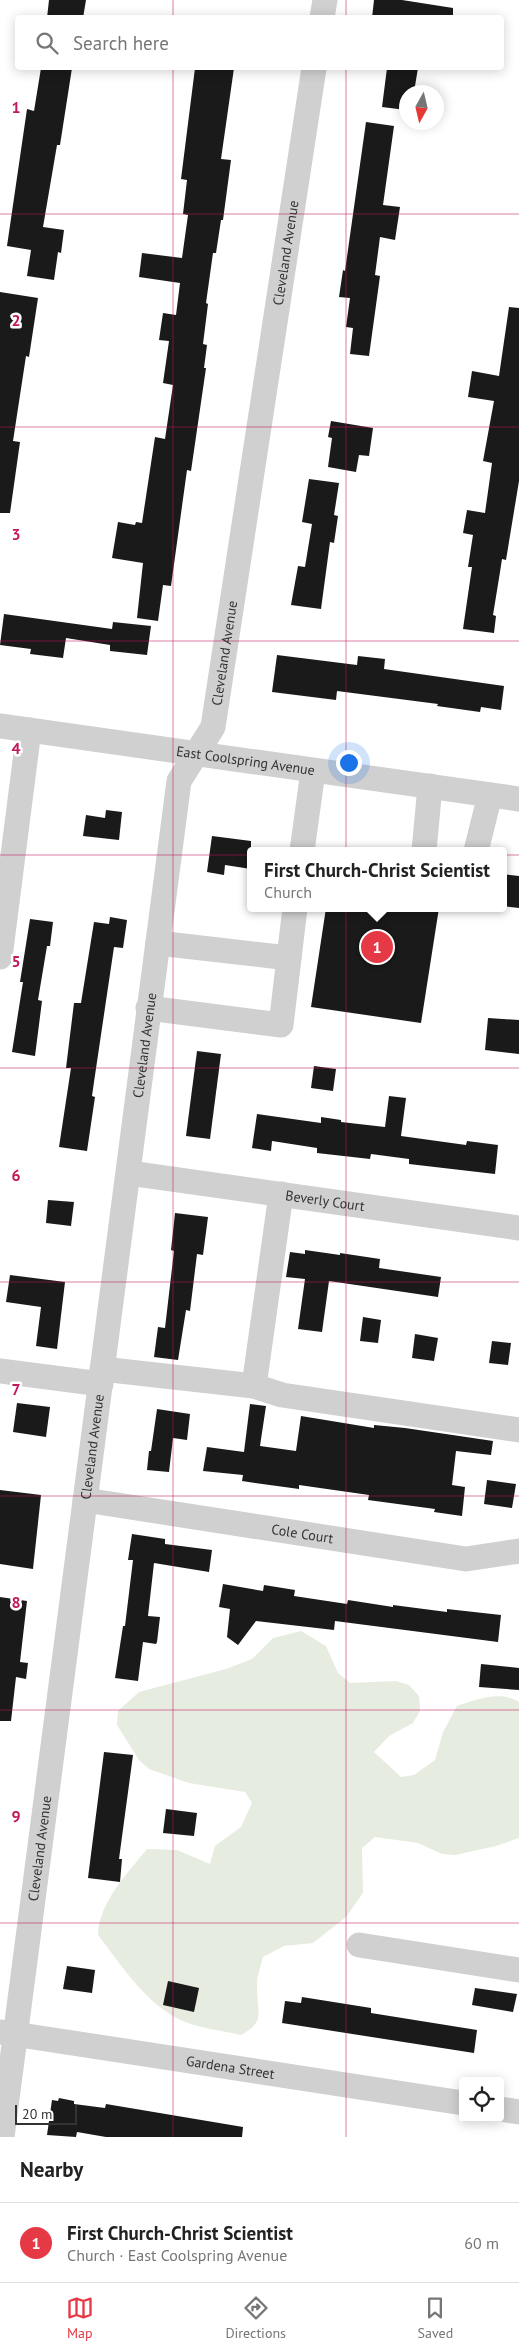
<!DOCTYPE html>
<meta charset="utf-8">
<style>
:root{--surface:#fff;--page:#f6f6f6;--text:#222;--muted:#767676;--line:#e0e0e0;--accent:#e63946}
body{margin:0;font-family:"PT Sans",sans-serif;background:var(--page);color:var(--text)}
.controls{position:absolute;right:15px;bottom:15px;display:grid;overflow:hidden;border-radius:5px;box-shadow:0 2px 12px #0003}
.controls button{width:45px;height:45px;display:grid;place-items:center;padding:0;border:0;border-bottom:1px solid var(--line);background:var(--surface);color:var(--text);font:25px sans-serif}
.compass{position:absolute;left:399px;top:85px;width:45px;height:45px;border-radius:50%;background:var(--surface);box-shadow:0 2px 12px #0003;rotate:188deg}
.scale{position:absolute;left:15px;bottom:12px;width:62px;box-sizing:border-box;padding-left:5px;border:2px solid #333;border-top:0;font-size:14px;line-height:18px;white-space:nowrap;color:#333;-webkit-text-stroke:4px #fff;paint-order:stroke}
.you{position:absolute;left:348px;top:762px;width:18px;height:18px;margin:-12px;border:4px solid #fff;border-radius:50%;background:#1a73e8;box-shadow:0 0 0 8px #1a73e833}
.badge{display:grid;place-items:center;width:32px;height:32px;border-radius:50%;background:var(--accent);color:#fff;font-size:16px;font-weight:700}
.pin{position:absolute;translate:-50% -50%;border:2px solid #fff;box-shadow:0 1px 5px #0006}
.popup{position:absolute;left:247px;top:847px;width:260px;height:65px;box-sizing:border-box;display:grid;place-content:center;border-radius:5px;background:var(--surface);filter:drop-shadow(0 1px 4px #0005);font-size:16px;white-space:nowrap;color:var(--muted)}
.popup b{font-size:19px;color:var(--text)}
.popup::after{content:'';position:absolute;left:50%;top:100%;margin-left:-10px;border:10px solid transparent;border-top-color:var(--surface)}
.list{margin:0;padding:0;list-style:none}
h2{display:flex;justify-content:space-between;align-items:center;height:65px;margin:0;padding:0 20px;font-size:21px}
h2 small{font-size:16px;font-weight:400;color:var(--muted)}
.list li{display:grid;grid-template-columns:32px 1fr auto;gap:15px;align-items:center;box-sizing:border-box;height:80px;padding:0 20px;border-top:1px solid var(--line)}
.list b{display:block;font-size:19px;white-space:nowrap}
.list p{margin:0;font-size:16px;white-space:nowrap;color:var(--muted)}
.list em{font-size:16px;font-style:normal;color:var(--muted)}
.icon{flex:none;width:28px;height:28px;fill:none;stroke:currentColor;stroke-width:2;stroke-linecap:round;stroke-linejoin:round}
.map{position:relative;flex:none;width:519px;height:2137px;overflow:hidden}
.search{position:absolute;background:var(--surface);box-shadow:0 2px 12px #0003;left:15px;right:15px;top:15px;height:55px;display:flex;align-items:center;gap:12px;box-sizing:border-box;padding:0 18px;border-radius:5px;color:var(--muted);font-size:19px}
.sheet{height:145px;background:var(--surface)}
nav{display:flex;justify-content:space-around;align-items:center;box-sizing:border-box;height:70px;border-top:1px solid var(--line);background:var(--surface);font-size:14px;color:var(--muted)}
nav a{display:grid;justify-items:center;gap:2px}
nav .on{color:var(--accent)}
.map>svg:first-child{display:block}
.green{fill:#e6ecdf}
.building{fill:#1a1a1a}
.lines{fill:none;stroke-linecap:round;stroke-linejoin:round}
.minor{stroke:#d0d0d0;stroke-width:25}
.grid{fill:none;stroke:#c2185b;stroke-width:1;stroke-opacity:0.55}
.labels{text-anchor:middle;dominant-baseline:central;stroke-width:5;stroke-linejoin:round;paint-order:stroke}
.street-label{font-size:14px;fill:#333;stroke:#fff}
.grid-label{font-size:16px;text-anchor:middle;font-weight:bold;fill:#c2185b;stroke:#fff;stroke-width:5;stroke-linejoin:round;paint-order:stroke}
</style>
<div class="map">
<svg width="519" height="2137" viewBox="0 0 519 2137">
<rect width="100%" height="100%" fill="#fff"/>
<path class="green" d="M 301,1631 L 326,1646 L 338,1673 L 350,1683 L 396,1681 L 409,1685 L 419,1696 L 420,1711 L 413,1723 L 389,1736 L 374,1752 L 401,1777 L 414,1775 L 435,1760 L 443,1732 L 457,1706 C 476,1700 500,1690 519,1702 L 519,1838 L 496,1846 L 455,1855 L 442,1854 L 418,1843 L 375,1837 L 362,1848 L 363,1893 L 346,1917 L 313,1943 L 284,1946 L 263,1957 C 261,1966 256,1978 257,1988 C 257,2012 266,2022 241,2035 C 224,2031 205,2029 188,2023 C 149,2009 122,1966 98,1935 C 99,1902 127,1874 147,1849 L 177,1850 L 210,1864 L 215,1846 L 241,1827 L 252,1803 L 245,1792 L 189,1783 L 149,1769 L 139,1760 L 117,1725 L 118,1711 L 139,1692 L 226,1669 L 252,1659 L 273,1638 Z"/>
<g class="building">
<path d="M 49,0 L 86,0 L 83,18 L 47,18 Z"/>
<path d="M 374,0 L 402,0 L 453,8 L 453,18 L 372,18 Z"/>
<path d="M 41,68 L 72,68 L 60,145 L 57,145 L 43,227 L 64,230 L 61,253 L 58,252 L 54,280 L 27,276 L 31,250 L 7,246 L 27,109 L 34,111 Z"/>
<path d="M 195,68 L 234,68 L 221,159 L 231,160 L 223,220 L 221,220 L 216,253 L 213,253 L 206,303 L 208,304 L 203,344 L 207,345 L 204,368 L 206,368 L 191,471 L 187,470 L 171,586 L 163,585 L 158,621 L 137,618 L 143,563 L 112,558 L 118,522 L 135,525 L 136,522 L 142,523 L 155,437 L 165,439 L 173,385 L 163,383 L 169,341 L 159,340 L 163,313 L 176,315 L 180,283 L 139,277 L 142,253 L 182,258 L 188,215 L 183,214 L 187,180 L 181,179 Z"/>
<path d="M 387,68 L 418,68 L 414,92 L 406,92 L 406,110 L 382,107 Z"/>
<path d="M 366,122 L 394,126 L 383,205 L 400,207 L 395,240 L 380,237 L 375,275 L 380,276 L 369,356 L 350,354 L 353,328 L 346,327 L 350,298 L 339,297 L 343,270 L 345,271 Z"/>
<path d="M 0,292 L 38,298 L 29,357 L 26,356 L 13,441 L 20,442 L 10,513 L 0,513 Z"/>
<path d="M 509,307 L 519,308 L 519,481 L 506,560 L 502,559 L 500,572 L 493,615 L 496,616 L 494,633 L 463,629 L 472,567 L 468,567 L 473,535 L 463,533 L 467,510 L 485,513 L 492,463 L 483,461 L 494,401 L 468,397 L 472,371 L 499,376 Z"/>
<path d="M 331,421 L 373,428 L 369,456 L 359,455 L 356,472 L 328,467 L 332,438 L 328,437 Z"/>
<path d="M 309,479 L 339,483 L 334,515 L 338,516 L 334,543 L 330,542 L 321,609 L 291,605 L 298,566 L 305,567 L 312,524 L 302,522 Z"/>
<path d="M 4,614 L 112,629 L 113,622 L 151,626 L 147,655 L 110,651 L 110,645 L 66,638 L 63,658 L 30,654 L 31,649 L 0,645 Z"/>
<path d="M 277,655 L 357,665 L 358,656 L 385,659 L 384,669 L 504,686 L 501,710 L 481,707 L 480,712 L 437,706 L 438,704 L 337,691 L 336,700 L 272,692 Z"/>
<path d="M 106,810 L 122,812 L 119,840 L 83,836 L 86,815 L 105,818 Z"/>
<path d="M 212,836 L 251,841 L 251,869 L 225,865 L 224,875 L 207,872 Z"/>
<path d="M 503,874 L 519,876 L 519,908 L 503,906 Z"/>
<path d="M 326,908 L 439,908 L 421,1023 L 311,1007 Z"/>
<path d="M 110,917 L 127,920 L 123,948 L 114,947 L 94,1082 L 92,1096 L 95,1097 L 87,1151 L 59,1147 L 71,1068 L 66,1068 L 74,1003 L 81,1003 L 94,922 L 109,924 Z"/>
<path d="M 30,919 L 53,922 L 50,946 L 47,946 L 38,1000 L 42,1001 L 35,1056 L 12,1052 L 23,982 L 20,982 Z"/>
<path d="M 488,1018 L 519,1020 L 519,1054 L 485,1050 Z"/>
<path d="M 197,1051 L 221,1054 L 210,1139 L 186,1136 Z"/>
<path d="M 314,1066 L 336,1069 L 333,1091 L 311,1088 Z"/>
<path d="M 389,1096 L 406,1098 L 401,1136 L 466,1145 L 467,1141 L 498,1145 L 495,1174 L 409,1164 L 409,1159 L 371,1154 L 370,1159 L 317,1153 L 317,1148 L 272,1141 L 271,1151 L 252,1148 L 257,1114 L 321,1123 L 321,1117 L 341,1120 L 341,1122 L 385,1127 Z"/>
<path d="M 48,1200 L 74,1202 L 71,1226 L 46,1223 Z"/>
<path d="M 175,1213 L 208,1217 L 203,1255 L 197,1254 L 190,1311 L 186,1310 L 178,1360 L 154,1357 L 158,1327 L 165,1328 L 174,1251 L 171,1250 Z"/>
<path d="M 305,1250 L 340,1255 L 340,1253 L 380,1259 L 379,1268 L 441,1277 L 438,1297 L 329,1281 L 322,1332 L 298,1329 L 305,1279 L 286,1277 L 290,1252 L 305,1254 Z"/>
<path d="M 10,1275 L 65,1282 L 57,1349 L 36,1346 L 41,1307 L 6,1302 Z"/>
<path d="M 363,1317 L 381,1320 L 378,1343 L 360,1341 Z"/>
<path d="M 415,1334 L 438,1338 L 434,1361 L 412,1358 Z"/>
<path d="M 492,1341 L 511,1343 L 508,1365 L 489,1363 Z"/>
<path d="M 17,1403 L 50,1407 L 46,1437 L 13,1432 Z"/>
<path d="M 250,1404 L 266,1406 L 260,1446 L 296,1451 L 301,1416 L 374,1428 L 374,1425 L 405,1428 L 493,1441 L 491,1455 L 456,1451 L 452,1485 L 465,1487 L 462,1516 L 434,1512 L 435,1509 L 368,1500 L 369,1495 L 299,1485 L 299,1489 L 255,1483 L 242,1481 L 243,1475 L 203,1471 L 207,1447 L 244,1452 Z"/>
<path d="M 157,1409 L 190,1414 L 187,1440 L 173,1438 L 169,1472 L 147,1470 L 149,1451 L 151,1451 Z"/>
<path d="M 487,1480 L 516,1484 L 512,1508 L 484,1504 Z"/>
<path d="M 0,1490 L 41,1495 L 33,1569 L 0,1564 Z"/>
<path d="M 132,1534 L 165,1539 L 165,1544 L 212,1550 L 209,1572 L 154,1563 L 148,1616 L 160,1617 L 157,1642 L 156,1644 L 143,1642 L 138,1681 L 115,1678 L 123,1626 L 125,1626 L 133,1560 L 128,1560 Z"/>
<path d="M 223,1584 L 263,1591 L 264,1585 L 295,1590 L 294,1596 L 347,1604 L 348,1600 L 393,1607 L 393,1605 L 447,1612 L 447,1609 L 501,1615 L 498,1642 L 335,1621 L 334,1630 L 256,1621 L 238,1645 L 227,1637 L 230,1609 L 219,1607 Z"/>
<path d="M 0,1597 L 27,1601 L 20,1662 L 28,1663 L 26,1679 L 16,1677 L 11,1721 L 0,1721 Z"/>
<path d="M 481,1664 L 519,1668 L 519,1690 L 479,1687 Z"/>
<path d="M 104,1752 L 133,1755 L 119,1859 L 122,1859 L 120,1882 L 88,1878 Z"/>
<path d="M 166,1809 L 197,1813 L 194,1836 L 163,1833 Z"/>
<path d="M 67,1966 L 95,1970 L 92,1993 L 63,1989 Z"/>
<path d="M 168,1981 L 199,1988 L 194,2012 L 163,2005 Z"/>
<path d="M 475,1988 L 517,1994 L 513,2012 L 472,2005 Z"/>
<path d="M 302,1997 L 371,2008 L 371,2013 L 477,2030 L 474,2053 L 282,2023 L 285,2001 L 301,2003 Z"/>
<path d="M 59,2098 L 74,2101 L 74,2104 L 105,2108 L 106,2104 L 243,2127 L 242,2137 L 106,2137 L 77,2132 L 76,2137 L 47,2135 L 52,2100 L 58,2101 Z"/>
</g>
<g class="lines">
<g class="minor">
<path d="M 322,18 L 325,0"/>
<path id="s1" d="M 0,726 L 519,799"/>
<path d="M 302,851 L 313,771"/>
<path d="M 424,851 L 430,786"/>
<path d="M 476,851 L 490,795"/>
<path d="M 158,943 L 289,958"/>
<path d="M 0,957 L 29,730"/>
<path d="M 148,1008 L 281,1025 L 295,908"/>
<path id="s2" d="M 129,1173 L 519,1228"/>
<path d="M 102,1369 L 254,1386 L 281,1194"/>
<path d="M 0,1371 L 101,1384"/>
<path d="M 254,1386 L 282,1395 L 519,1430"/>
<path id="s3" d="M 85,1500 L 466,1559 L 519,1551"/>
<path d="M 359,1945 L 519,1970"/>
<path id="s4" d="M 1,2032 L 463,2103"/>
<path d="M 500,2109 L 519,2112"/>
<path id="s5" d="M 2,2137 L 179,781 L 213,727 L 314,68"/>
</g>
</g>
<path class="grid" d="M 173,0 L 173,18M 346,0 L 346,18M 173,68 L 173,2137M 346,68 L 346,2137M 0,214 L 519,214M 0,427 L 519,427M 0,641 L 519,641M 0,855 L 519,855M 0,1068 L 519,1068M 0,1282 L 519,1282M 0,1496 L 519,1496M 0,1710 L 519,1710M 0,1923 L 519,1923"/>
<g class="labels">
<g class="street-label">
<text stroke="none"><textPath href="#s5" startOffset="1911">Cleveland Avenue</textPath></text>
<text stroke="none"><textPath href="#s5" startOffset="1506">Cleveland Avenue</textPath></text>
<text stroke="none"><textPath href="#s1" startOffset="248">East Coolspring Avenue</textPath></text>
<text stroke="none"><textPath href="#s5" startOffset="1101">Cleveland Avenue</textPath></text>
<text stroke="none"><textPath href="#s2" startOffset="198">Beverly Court</textPath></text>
<text stroke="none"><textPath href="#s5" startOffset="696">Cleveland Avenue</textPath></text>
<text stroke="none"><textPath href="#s3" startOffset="220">Cole Court</textPath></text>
<text stroke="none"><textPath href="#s5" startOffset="291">Cleveland Avenue</textPath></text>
<text stroke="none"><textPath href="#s4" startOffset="232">Gardena Street</textPath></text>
</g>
</g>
<g class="grid-label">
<text x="16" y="113">1</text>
<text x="16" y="326">2</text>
<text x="16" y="540">3</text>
<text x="16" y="754">4</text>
<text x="16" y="967">5</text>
<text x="16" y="1181">6</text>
<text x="16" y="1395">7</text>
<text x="16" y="1608">8</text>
<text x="16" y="1822">9</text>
</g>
</svg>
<div class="controls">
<button><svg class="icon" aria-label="locate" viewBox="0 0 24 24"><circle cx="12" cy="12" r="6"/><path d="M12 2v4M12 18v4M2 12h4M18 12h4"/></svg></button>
</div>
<svg class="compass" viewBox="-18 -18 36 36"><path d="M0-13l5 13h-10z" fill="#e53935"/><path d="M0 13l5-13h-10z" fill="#767676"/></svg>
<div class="scale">20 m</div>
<div class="you"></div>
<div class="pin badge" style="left:377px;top:947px">1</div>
<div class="popup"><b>First Church-Christ Scientist</b>Church</div>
<div class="search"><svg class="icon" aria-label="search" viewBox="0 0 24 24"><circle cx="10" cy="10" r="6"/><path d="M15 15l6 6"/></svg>Search here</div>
</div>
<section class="sheet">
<h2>Nearby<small></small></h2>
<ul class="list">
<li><span class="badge">1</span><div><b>First Church-Christ Scientist</b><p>Church · East Coolspring Avenue</p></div><em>60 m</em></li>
</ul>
</section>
<nav>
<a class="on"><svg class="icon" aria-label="map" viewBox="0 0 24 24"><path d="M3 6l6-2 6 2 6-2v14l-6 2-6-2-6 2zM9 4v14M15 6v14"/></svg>Map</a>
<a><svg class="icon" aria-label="directions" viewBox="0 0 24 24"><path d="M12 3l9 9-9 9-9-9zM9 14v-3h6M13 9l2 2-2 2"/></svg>Directions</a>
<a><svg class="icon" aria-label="saved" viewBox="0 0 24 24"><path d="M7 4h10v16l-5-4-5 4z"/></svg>Saved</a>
</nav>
